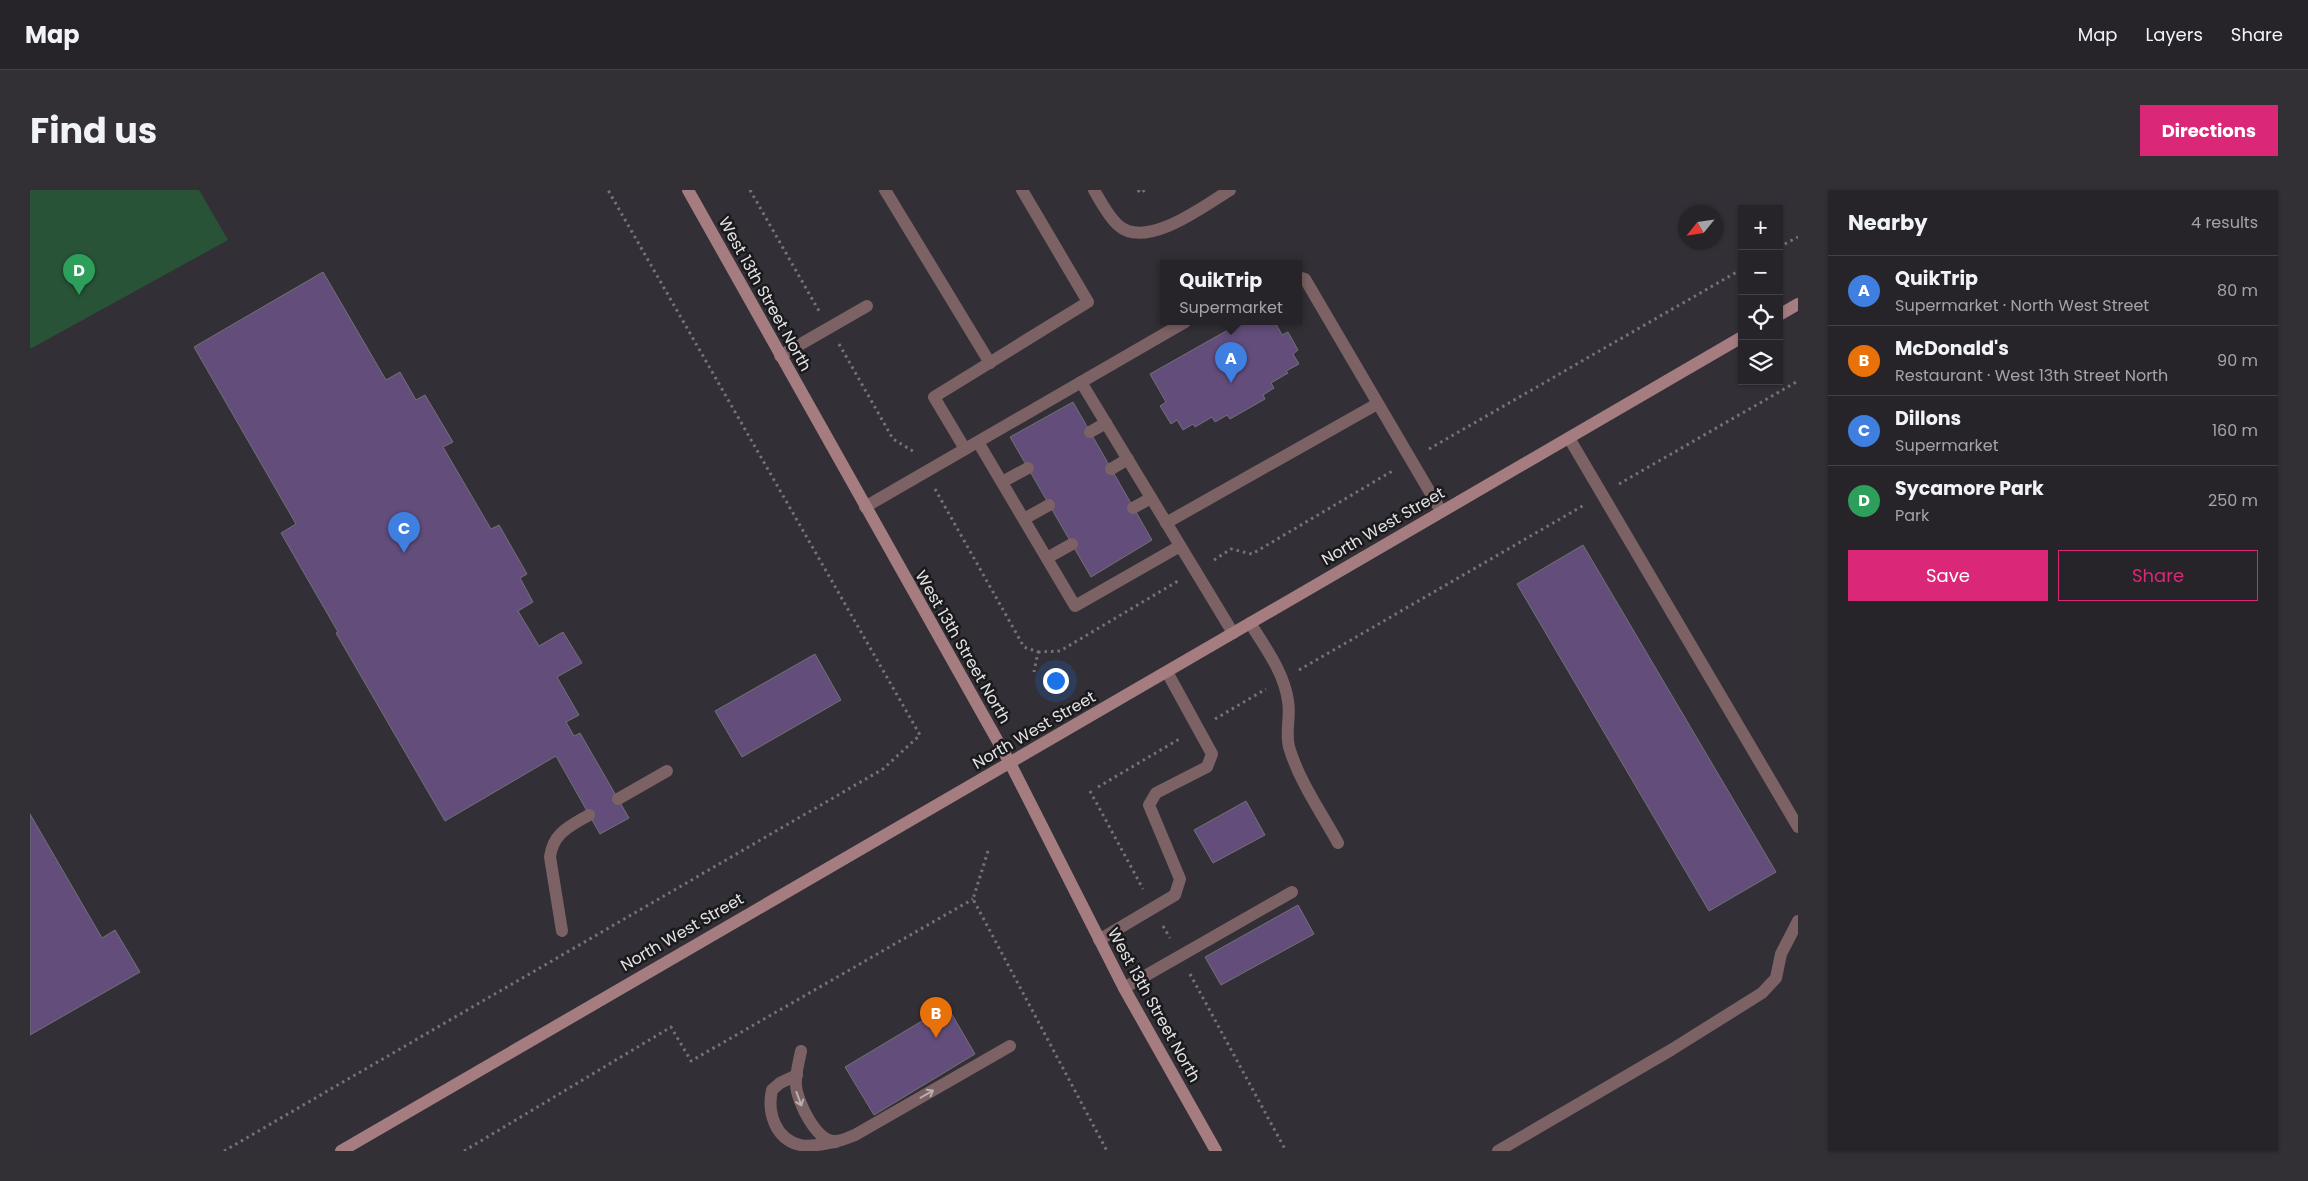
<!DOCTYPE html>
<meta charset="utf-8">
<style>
:root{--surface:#262428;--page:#323034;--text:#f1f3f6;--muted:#a4a4a8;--line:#424145;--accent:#db2777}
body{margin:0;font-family:Poppins,sans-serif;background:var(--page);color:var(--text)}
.controls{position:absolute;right:15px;top:15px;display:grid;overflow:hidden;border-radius:0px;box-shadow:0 1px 4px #0004}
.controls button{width:45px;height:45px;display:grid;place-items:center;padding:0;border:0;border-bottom:1px solid var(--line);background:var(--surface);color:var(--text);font:25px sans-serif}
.compass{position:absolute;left:1648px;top:15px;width:45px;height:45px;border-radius:50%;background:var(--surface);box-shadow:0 1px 4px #0004;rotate:240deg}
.you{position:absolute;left:1025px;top:490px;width:18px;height:18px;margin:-12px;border:4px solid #fff;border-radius:50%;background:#1a73e8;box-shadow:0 0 0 8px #1a73e833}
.badge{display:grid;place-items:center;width:32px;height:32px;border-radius:50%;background:var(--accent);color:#fff;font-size:16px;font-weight:700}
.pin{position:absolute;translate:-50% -41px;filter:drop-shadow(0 1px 2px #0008)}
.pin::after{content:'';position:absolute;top:26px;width:18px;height:15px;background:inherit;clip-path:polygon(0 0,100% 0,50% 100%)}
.popup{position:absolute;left:1130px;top:70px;width:142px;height:65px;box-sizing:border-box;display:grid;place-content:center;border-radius:0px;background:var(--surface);filter:drop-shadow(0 1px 4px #0005);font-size:16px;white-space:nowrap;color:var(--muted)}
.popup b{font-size:19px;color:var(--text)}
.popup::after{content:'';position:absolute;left:50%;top:100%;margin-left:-10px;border:10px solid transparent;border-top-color:var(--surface)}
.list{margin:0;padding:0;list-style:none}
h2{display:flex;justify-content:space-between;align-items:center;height:65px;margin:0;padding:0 20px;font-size:21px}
h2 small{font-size:16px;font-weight:400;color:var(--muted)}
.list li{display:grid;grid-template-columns:32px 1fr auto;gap:15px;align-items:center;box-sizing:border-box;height:70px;padding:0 20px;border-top:1px solid var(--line)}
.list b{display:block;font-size:19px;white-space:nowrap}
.list p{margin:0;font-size:16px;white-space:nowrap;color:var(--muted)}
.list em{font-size:16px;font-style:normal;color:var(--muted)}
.actions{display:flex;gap:10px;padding:15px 20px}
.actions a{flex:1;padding:11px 0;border:1px solid var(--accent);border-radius:0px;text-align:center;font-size:18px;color:var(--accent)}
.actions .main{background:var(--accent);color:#fff}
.icon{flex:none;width:28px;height:28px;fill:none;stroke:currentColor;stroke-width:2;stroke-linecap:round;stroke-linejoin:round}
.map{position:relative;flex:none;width:1768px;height:961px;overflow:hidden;border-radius:0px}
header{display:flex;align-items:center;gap:30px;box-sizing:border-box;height:70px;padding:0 25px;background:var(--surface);border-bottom:1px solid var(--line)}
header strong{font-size:24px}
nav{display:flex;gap:28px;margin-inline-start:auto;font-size:18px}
.intro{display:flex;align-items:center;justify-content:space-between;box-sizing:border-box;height:120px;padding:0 30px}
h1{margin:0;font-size:35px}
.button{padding:12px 22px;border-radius:0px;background:var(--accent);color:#fff;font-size:18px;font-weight:700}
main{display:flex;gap:30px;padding:0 30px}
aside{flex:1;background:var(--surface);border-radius:0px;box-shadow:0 1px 4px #0004}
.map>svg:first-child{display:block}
.green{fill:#295337}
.building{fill:#634d7b;stroke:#737077}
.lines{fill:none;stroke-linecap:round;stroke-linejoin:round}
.path{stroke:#747377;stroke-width:3;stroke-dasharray:2.5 4;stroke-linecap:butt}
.lane{stroke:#7c6264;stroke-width:12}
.secondary{stroke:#a57c7f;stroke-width:12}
.oneway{stroke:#baafb1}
.labels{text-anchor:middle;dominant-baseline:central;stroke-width:5;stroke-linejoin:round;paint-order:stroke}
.street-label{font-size:16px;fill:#e3e2e5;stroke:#1a191b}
</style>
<header>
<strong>Map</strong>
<nav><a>Map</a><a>Layers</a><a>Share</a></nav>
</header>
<div class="intro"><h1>Find us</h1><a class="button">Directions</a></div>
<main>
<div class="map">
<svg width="1768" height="961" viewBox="0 0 1768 961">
<rect width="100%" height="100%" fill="#323036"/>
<path class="green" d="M 0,0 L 169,0 L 198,50 L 0,159 Z"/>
<g class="building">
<path d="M 293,82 L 356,190 L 370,182 L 386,210 L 395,205 L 423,252 L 413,257 L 461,339 L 469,335 L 497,384 L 490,388 L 503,412 L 488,421 L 509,456 L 533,442 L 552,473 L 527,487 L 549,525 L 536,532 L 544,546 L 550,543 L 599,628 L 570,644 L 526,566 L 415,631 L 306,443 L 308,442 L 251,343 L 266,334 L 164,157 Z"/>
<path d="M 1212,132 L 1245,132 L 1252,145 L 1258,142 L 1268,160 L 1263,164 L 1269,174 L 1256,181 L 1258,183 L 1241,193 L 1244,198 L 1233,205 L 1235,209 L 1200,229 L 1197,225 L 1185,232 L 1182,227 L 1165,237 L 1163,234 L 1153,240 L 1147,230 L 1141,234 L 1130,216 L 1136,212 L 1120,184 Z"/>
<path d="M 1043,212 L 1122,350 L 1061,387 L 980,247 Z"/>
<path d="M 1553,355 L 1746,682 L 1679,721 L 1487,394 Z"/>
<path d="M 785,464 L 811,510 L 712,567 L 685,521 Z"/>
<path d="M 1216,611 L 1235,645 L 1183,673 L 1164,640 Z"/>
<path d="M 0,624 L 72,748 L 85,740 L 110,782 L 0,845 Z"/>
<path d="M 1268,715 L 1284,744 L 1191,795 L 1175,767 Z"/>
<path d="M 917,816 L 945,864 L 844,925 L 815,877 Z"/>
</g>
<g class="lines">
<g class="path">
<path d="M 720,0 L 789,121"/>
<path d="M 1108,0 L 1110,3 L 1115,0"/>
<path d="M 1749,57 L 1768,47"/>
<path d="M 809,154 L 863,249 L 886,263"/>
<path d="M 1399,259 L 1712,79"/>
<path d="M 1589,294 L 1768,191"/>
<path d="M 905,299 L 994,457 L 1008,462 L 1004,482"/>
<path d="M 1184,370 L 1201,359 L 1222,364 L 1364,280"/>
<path d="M 1008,462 L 1030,461 L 1148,391"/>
<path d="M 1269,480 L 1556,314"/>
<path d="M 1185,529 L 1236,499"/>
<path d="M 1068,597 L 1151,548"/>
<path d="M 1060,601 L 1113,699"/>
<path d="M 958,661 L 943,709 L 1077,961"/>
<path d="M 1133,736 L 1140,748"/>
<path d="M 1160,784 L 1256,961"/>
<path d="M 194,961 L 853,579 L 890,545 L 578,0"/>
<path d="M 434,961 L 641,837 L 661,871 L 943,709"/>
</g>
<g class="lane">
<path d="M 855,0 L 960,173"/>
<path d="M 1064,0 C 1071,12 1078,26 1088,35 C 1116,61 1175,15 1200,0"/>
<path d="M 1268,87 L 1275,89 L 1411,321"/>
<path d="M 750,166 L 837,116"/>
<path d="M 1051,192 L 1203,443"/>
<path d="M 1060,242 L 1076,233"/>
<path d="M 1539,248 L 1768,637"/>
<path d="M 948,252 L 1045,416 L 1150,356"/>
<path d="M 935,259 L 904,207 L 1058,112 L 992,0"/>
<path d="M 1081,279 L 1098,269"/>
<path d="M 972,292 L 998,278"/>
<path d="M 835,317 L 1155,132"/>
<path d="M 1103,318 L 1121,308"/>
<path d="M 994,329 L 1019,315"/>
<path d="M 1136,333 L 1347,214"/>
<path d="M 1017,368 L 1042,354"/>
<path d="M 1220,433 C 1235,457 1254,482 1258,511 C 1261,526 1255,541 1259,557 C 1269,591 1291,622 1308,653"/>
<path d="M 588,609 L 637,581"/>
<path d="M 532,741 L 520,667 C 523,643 540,636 559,625"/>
<path d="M 1069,750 L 1145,705 L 1150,689 L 1119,615 L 1126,603 L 1177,577 L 1182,564 L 1137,482"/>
<path d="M 1094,798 L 1262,702"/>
<path d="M 771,861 C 769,872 765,885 766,895 C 767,912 787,953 806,951 C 812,951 819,947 825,945 L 980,856"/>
<path d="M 767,885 L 750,893 L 742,900 C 737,922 745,949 770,955 C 781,958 795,953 806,952"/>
<path d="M 1468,961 L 1641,860 L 1732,803 L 1746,788 L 1751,764 L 1768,731"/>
</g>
<g class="secondary">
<path d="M 658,0 L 980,573 L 1094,798 L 1186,961"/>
<path d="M 1749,125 L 1768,114"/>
<path d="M 311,961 C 777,687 1246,420 1712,147"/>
</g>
</g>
<defs><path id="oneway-shaft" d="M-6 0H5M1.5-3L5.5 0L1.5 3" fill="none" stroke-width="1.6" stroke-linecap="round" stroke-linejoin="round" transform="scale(1.25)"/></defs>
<g class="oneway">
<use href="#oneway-shaft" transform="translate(897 904) rotate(-30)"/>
<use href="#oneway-shaft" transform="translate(769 909) rotate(70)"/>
</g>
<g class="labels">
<g class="street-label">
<text transform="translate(735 104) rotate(61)">West 13th Street North</text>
<text transform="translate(1353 336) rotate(-30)">North West Street</text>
<text transform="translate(933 457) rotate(60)">West 13th Street North</text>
<text transform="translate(1004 540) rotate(-30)">North West Street</text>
<text transform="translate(652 742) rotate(-30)">North West Street</text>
<text transform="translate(1124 815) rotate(61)">West 13th Street North</text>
</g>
</g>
</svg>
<div class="controls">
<button>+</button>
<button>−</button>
<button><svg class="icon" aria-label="locate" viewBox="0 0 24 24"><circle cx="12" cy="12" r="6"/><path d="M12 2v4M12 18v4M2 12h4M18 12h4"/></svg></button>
<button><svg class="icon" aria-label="layers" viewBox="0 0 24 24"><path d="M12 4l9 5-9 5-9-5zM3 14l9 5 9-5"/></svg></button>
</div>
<svg class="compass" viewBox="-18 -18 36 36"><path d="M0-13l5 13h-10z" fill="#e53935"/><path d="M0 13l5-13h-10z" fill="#a4a4a8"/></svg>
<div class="you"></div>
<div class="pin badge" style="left:1201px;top:193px;background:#3f7fe0">A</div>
<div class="popup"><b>QuikTrip</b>Supermarket</div>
<div class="pin badge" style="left:906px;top:848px;background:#e8710a">B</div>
<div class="pin badge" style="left:374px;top:363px;background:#3f7fe0">C</div>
<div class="pin badge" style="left:49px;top:105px;background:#2e9e5b">D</div>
</div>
<aside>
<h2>Nearby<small>4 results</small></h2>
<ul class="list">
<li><span class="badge" style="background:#3f7fe0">A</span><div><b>QuikTrip</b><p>Supermarket · North West Street</p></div><em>80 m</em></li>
<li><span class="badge" style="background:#e8710a">B</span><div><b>McDonald's</b><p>Restaurant · West 13th Street North</p></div><em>90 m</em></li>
<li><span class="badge" style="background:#3f7fe0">C</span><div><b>Dillons</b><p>Supermarket</p></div><em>160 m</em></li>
<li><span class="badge" style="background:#2e9e5b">D</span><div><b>Sycamore Park</b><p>Park</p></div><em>250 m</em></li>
</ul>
<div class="actions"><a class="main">Save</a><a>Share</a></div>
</aside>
</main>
